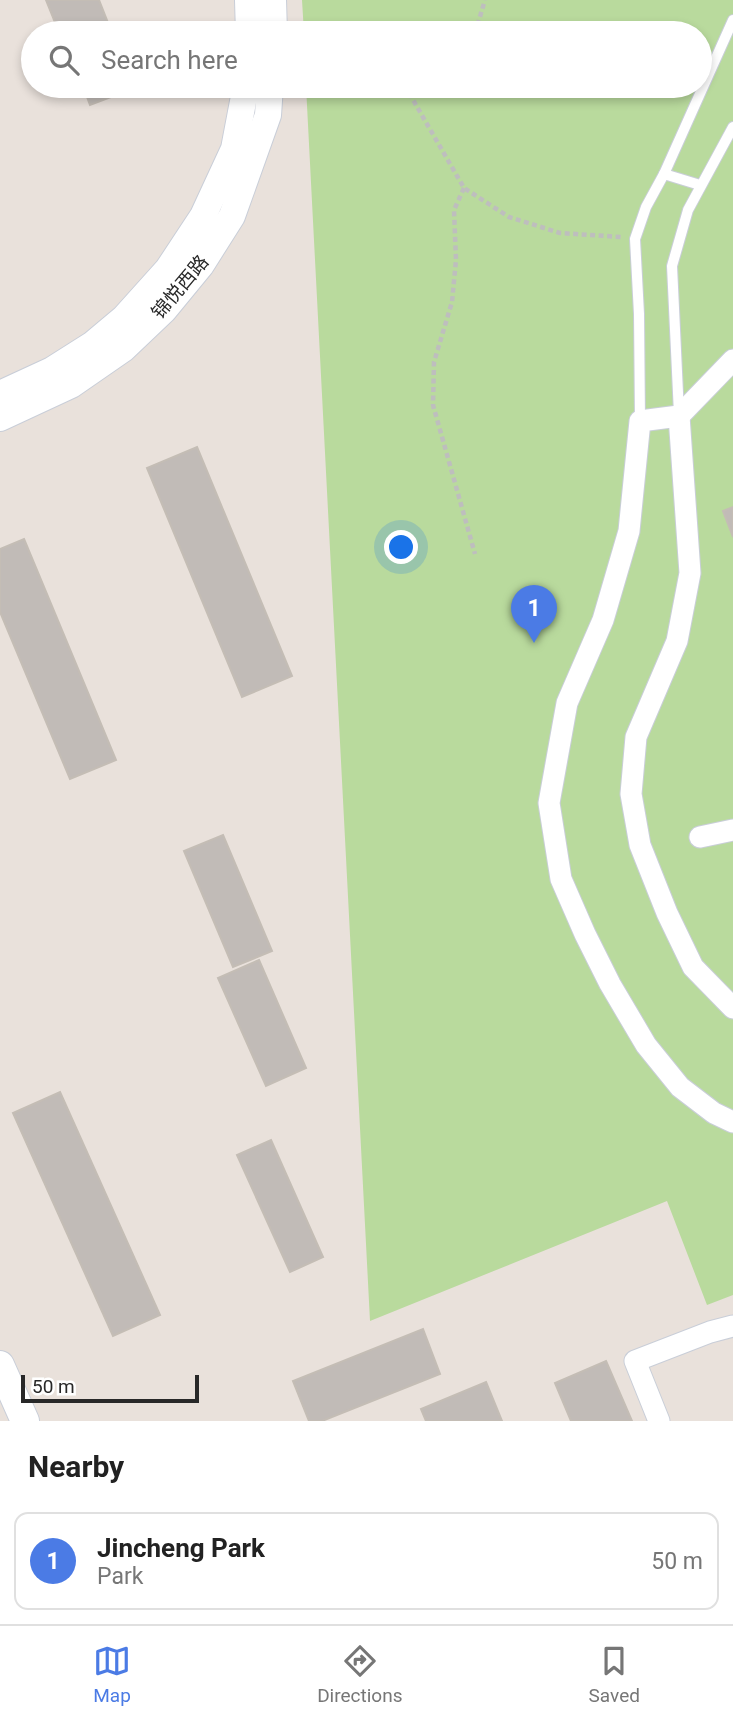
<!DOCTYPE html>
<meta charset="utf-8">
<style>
:root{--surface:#fff;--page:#f6f6f6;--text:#222;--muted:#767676;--line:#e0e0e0;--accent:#4b7be5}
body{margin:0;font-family:Roboto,"Noto Sans SC",sans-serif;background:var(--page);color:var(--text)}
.scale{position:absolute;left:21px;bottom:18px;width:178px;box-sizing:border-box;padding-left:7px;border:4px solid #282828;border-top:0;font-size:19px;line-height:24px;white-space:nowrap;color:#282828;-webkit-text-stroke:5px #fff;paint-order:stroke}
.you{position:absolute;left:402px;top:548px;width:24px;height:24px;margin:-18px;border:5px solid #fff;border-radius:50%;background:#1a73e8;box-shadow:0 0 0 10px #1a73e833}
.badge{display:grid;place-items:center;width:46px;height:46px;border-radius:50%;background:var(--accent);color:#fff;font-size:23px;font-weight:700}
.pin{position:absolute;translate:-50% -58px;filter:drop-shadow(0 2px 4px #0008)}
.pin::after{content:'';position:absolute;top:37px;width:24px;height:21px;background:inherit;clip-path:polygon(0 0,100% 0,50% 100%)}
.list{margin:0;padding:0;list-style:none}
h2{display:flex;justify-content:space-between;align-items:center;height:91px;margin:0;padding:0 28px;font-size:30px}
h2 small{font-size:23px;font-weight:400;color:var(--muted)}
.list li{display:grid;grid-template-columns:46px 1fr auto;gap:21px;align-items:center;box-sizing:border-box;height:98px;margin:0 14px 14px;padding:0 14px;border:2px solid var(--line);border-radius:14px}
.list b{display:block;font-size:26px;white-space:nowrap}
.list p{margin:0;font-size:23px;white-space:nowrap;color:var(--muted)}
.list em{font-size:23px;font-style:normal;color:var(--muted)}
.icon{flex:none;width:38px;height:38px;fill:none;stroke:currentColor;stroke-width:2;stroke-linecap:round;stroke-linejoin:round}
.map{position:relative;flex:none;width:733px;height:1421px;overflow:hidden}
.search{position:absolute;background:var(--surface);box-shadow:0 4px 10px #0003;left:21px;right:21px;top:21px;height:77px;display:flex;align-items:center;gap:18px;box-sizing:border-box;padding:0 24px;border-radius:38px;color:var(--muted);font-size:26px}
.sheet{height:203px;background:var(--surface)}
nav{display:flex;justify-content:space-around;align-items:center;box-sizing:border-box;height:98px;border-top:2px solid var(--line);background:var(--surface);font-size:19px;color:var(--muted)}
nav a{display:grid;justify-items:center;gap:4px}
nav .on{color:var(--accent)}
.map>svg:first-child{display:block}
.green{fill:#b9da9d}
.building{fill:#c1bbb7;stroke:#c4bdb5;stroke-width:2}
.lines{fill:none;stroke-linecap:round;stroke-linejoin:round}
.service-casing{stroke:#c9ced8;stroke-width:12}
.minor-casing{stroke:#c9ced8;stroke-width:23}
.tertiary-casing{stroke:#c9ced8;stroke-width:28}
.secondary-casing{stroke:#c9ced8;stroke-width:30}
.path{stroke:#bebebe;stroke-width:4.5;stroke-dasharray:5 3.5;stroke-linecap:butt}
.service{stroke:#fff;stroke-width:10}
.minor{stroke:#fff;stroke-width:21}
.tertiary{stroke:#fff;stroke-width:26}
.secondary{stroke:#fff;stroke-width:28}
.labels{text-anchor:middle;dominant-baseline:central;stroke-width:7;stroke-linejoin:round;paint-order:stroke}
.street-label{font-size:19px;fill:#282828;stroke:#fff}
</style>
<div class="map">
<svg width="733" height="1421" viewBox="0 0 733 1421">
<rect width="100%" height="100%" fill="#e9e1db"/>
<path class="green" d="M 302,0 L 733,0 L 733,1295 L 707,1305 L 667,1201 L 370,1321 L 306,86 L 700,86 L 700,33 L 304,33 Z"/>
<g class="building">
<path d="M 46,0 L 99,0 L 112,33 L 49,33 L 58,30 Z"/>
<path d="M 83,86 L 125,86 L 127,91 L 90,105 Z"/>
<path d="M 197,447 L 292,676 L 242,697 L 147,468 Z"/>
<path d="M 733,507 L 733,537 L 723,511 Z"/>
<path d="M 24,539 L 116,760 L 70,779 L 0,612 L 0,549 Z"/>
<path d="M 223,835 L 272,951 L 233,967 L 184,851 Z"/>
<path d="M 259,960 L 306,1068 L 266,1086 L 218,978 Z"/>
<path d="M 60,1092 L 160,1315 L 113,1336 L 13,1113 Z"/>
<path d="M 271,1140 L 323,1257 L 290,1272 L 237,1155 Z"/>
<path d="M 423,1329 L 440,1374 L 322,1421 L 309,1421 L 293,1381 Z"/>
<path d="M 606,1361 L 632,1421 L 571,1421 L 555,1383 Z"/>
<path d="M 486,1382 L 502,1421 L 426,1421 L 421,1409 Z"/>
</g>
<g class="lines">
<g class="service-casing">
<g id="service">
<path d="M 664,174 L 700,185"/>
<path d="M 679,414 L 672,266 L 688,210 L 733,127"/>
<path d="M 640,421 L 639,314 L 635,239 L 646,207 L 664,174 L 733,20"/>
</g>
</g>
<g class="minor-casing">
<g id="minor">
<path d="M 733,360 L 679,416 L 640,421 L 629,531 L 603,620 L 567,703 L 549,803 L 561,879 L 585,934 L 610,984 L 646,1045 L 680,1087 L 714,1113 L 733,1122"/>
<path d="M 679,416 L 690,573 L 677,641 L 636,737 L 631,794 L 640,845 L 667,913 L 693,967 L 733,1008"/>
<path d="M 700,837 L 733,830"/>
<path d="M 659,1421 L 635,1361 L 710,1332 L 733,1326"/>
</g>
</g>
<g class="tertiary-casing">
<g id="tertiary">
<path d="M 248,0 L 249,33"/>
<path d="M 273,0 L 274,33"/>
<path d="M 0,394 L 52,370 L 93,344 L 124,318 L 168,269 L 203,216 L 234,149 L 246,86"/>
<path d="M 0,418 L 71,385 L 123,349 L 164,310 L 201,265 L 232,216 L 268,115 L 270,86"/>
</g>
</g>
<g class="secondary-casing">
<path id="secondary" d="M 0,1365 L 25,1421"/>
</g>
<g class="path">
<path d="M 475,33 L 485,0"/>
<path d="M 405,86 L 464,188 L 509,217 L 560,233 L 621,237"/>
<path d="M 464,188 L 454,210 L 456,260 L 452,302 L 434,362 L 433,405 L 475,554"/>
</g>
<use href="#service" class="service"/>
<use href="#minor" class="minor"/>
<use href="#tertiary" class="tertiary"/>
<use href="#secondary" class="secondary"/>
</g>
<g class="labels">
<g class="street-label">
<text transform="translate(180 287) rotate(-50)">锦悦西路</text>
</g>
</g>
</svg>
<div class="scale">50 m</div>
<div class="you"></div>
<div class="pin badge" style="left:534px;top:643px">1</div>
<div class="search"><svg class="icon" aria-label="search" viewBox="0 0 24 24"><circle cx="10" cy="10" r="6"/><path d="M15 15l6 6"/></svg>Search here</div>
</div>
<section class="sheet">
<h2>Nearby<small></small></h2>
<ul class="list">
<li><span class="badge">1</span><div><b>Jincheng Park</b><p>Park</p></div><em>50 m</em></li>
</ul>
</section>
<nav>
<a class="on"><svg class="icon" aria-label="map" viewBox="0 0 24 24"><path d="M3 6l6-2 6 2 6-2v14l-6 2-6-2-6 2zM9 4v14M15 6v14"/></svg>Map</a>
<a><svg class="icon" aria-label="directions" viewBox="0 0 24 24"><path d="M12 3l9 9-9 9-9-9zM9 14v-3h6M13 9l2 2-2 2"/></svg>Directions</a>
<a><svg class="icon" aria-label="saved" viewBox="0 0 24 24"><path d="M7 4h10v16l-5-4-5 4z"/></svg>Saved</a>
</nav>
